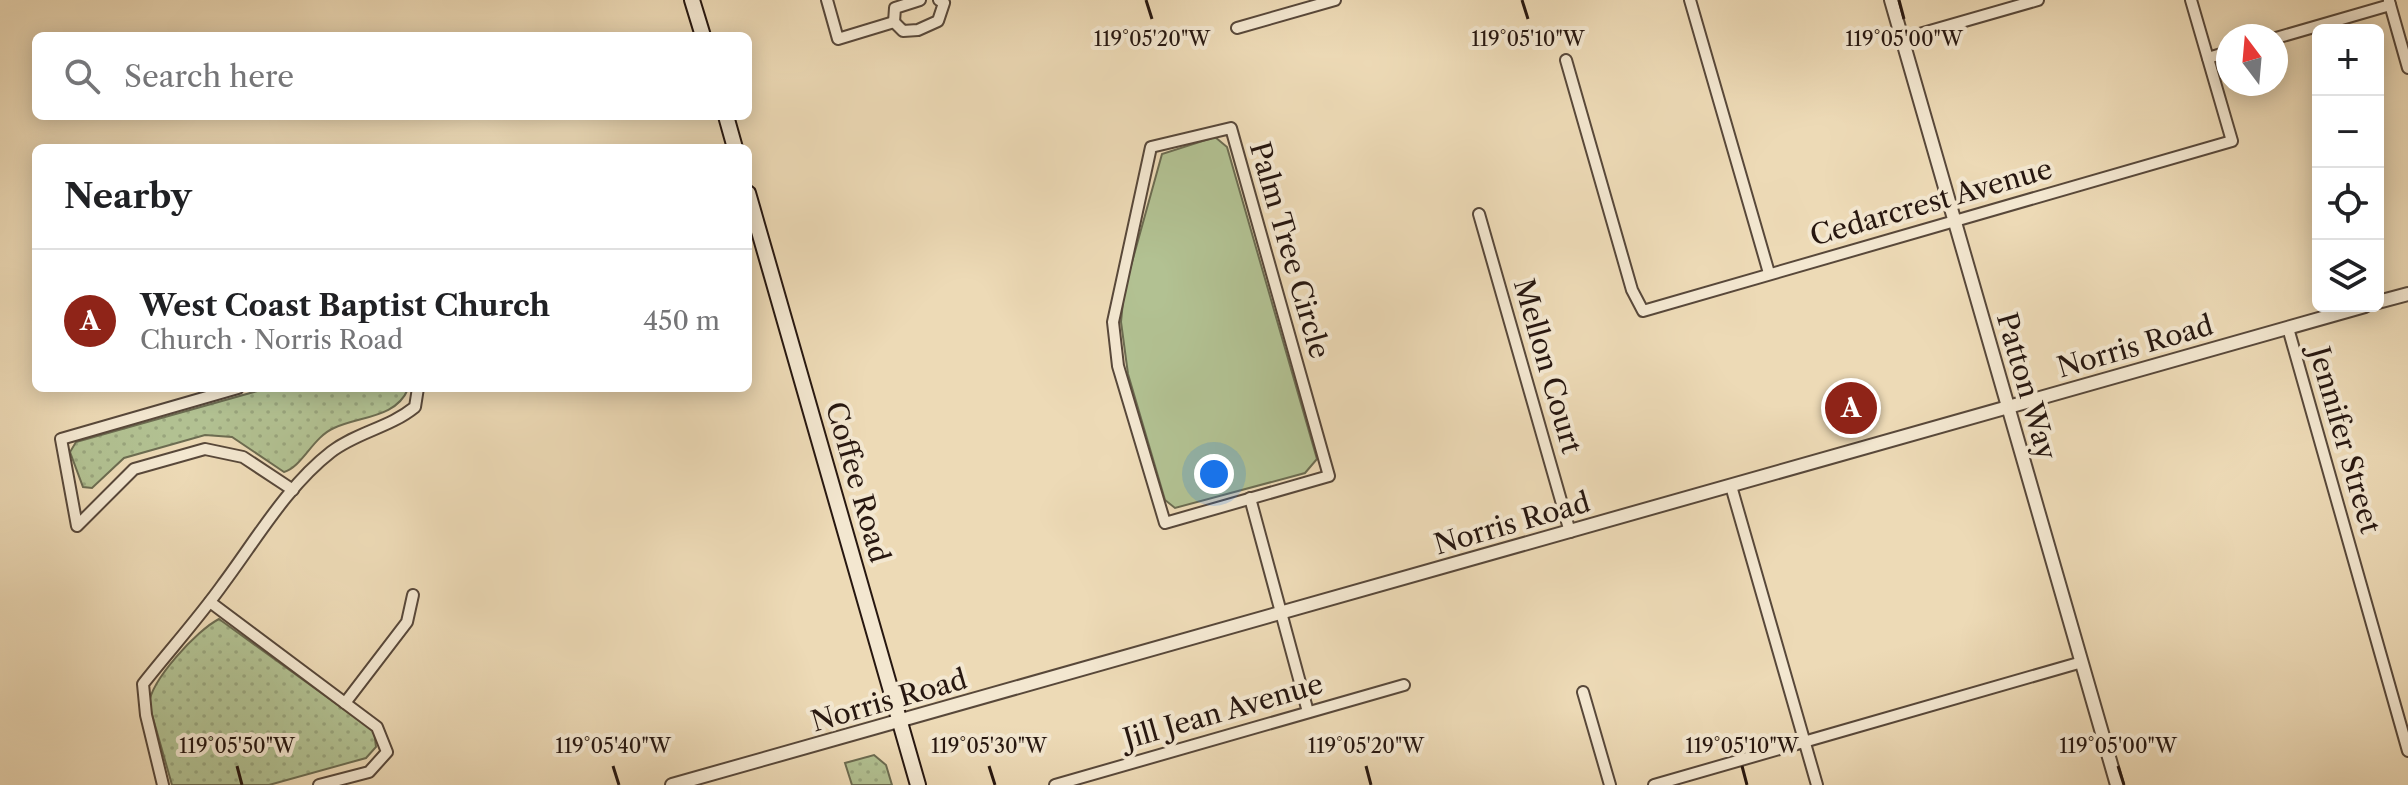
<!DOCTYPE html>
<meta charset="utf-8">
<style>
:root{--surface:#fff;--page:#f2f2f2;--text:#202124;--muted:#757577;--line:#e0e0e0;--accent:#8f2418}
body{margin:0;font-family:"Libre Caslon Text",serif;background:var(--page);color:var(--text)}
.controls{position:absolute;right:24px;top:24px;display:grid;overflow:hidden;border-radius:12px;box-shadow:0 4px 20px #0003}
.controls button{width:72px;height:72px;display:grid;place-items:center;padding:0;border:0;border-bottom:2px solid var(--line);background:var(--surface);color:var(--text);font:40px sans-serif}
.compass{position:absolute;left:2216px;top:24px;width:72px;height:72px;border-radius:50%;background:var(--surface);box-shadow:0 4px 20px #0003;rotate:344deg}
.you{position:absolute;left:1214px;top:474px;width:28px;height:28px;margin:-20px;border:6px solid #fff;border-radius:50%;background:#1a73e8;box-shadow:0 0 0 12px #1a73e833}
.badge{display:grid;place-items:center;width:52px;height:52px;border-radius:50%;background:var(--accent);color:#fff;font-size:26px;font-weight:700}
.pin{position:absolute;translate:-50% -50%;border:4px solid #fff;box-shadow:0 2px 8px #0006}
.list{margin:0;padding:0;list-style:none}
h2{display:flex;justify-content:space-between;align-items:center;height:104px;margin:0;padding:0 32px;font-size:34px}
h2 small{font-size:26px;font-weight:400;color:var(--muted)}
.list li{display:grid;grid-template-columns:52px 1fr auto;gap:24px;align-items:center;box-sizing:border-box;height:144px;padding:0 32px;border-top:2px solid var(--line)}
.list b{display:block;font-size:30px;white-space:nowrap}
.list p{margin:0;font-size:26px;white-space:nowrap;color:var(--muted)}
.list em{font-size:26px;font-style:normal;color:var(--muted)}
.icon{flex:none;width:44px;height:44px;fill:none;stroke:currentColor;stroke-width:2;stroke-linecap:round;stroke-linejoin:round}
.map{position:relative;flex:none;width:2408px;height:785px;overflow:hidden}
.search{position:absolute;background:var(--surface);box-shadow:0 4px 20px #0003;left:32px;top:32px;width:720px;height:88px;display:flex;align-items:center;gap:20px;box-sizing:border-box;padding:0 28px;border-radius:12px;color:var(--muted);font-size:30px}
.panel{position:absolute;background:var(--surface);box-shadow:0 4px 20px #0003;left:32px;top:144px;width:720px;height:248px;border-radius:12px}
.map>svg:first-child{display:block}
.grass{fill:url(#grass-dots);stroke:#6c6c51;stroke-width:2}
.pitch{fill:#b2c192;stroke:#6c6c51;stroke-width:2}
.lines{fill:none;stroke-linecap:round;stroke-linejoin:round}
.minor-casing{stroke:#58483a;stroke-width:14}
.tertiary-casing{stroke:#58483a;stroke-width:16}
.secondary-casing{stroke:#271710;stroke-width:18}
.minor{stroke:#f3e7d0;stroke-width:10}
.tertiary{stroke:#f3e7d0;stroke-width:12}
.secondary{stroke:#f3e7d0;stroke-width:14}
.ticks{fill:none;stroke:#271710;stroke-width:3}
.labels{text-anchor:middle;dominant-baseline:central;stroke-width:8;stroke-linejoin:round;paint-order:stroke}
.street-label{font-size:28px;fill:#271710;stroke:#f3e7d0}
.ticks-label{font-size:20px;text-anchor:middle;fill:#271710;stroke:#f3e7d0;stroke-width:8;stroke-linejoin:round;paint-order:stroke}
</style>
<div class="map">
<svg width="2408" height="785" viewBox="0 0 2408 785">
<defs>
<pattern id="grass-dots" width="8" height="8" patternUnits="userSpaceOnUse" patternTransform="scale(2)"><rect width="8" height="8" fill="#b2c192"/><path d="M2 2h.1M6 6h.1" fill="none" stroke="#99a57d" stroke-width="1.8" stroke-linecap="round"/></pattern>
</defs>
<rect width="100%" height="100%" fill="#eddab6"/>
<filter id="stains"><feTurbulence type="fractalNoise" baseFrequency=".0025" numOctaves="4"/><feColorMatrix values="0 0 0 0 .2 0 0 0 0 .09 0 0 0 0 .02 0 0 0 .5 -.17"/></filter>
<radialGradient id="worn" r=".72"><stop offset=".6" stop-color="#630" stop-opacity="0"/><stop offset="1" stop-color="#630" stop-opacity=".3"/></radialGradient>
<g class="grass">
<path d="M 268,388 L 408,389 C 396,418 360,416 334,428 C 313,437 302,467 284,472 L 232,437 L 205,435 L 124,458 L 92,488 L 83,487 L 70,452 L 76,442 Z"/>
<path d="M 219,619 L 374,731 L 376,747 L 366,758 L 269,785 L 172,785 L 149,704 C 151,680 197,630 219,619 Z"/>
<path d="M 874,755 L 886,765 L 892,785 L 852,785 L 845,763 Z"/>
</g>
<path class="pitch" d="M 1215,137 L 1227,147 L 1317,459 L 1305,473 L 1175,508 L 1165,500 L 1128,374 L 1121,322 L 1124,291 L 1162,154 Z"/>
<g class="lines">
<g class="minor-casing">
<g id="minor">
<path d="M 827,0 L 838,39 L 894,22"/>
<path d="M 1690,0 L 1769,273"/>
<path d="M 2389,1 L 2408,68"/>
<path d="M 894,22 L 903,31 L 918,30 L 938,21 L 944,3 L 939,0"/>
<path d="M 894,22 L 895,8 L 920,0"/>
<path d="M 1237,28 L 1335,0"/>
<path d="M 2276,38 L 2390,5"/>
<path d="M 1902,39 L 2038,0"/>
<path d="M 2208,58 L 2228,52"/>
<path d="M 1566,60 L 1632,290 L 1643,311 L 2232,141 L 2191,0"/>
<path d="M 1231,128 L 1329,476 L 1165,523 L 1118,366 L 1113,322 L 1151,147 Z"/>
<path d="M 1479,214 L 1570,532"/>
<path d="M 2288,328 L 2408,751"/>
<path d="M 238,388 L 61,439 L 77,526 L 134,469 L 205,449 L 243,457 L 293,490"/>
<path d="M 1731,486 L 1817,785"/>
<path d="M 1250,498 L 1308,712"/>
<path d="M 210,602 L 377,727 L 387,752 L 369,772 L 319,785"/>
<path d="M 1583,692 L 1610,785"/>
<path d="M 345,703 L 407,622 L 413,595"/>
<path d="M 163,785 L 146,715 L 143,684 C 169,651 198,619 223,584 C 256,540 287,486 331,452 C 357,432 389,428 415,407 L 418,388"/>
<path d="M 1055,785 L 1404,685"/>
<path d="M 1654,785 L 2082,662"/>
</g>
</g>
<g class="tertiary-casing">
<g id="tertiary">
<path d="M 1891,0 L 2117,785"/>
<path d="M 2378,302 L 2408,294"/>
<path d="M 672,785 L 2365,306"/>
</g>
</g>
<g class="secondary-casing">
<g id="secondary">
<path d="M 692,0 L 703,36"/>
<path d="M 726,116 L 735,148"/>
<path d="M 748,193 L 918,785"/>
</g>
</g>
<use href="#minor" class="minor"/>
<use href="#tertiary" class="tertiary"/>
<use href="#secondary" class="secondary"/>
</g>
<path class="ticks" d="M 1146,0 L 1152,19M 1522,0 L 1528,19M 1899,0 L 1904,19M 237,766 L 242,785M 613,766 L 619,785M 989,766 L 995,785M 1366,766 L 1371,785M 1742,766 L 1747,785M 2118,766 L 2124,785"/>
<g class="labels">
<g class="street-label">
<text transform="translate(1931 202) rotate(-16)">Cedarcrest Avenue</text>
<text transform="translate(1290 250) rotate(74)">Palm Tree Circle</text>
<text transform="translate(2135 346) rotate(-16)">Norris Road</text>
<text transform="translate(1548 366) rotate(74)">Mellon Court</text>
<text transform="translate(2027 386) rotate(74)">Patton Way</text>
<text transform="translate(2345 440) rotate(74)">Jennifer Street</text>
<text transform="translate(858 482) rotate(74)">Coffee Road</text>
<text transform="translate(1512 523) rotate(-16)">Norris Road</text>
<text transform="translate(889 700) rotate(-16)">Norris Road</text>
<text transform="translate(1223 711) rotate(-16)">Jill Jean Avenue</text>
</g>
</g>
<g class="ticks-label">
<text x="1152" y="46">119°05'20"W</text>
<text x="1528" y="46">119°05'10"W</text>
<text x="1904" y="46">119°05'00"W</text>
<text x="237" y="753">119°05'50"W</text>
<text x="613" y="753">119°05'40"W</text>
<text x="989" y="753">119°05'30"W</text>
<text x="1366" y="753">119°05'20"W</text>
<text x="1742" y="753">119°05'10"W</text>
<text x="2118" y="753">119°05'00"W</text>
</g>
<rect width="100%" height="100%" filter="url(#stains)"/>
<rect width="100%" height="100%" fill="url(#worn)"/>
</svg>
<div class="controls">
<button>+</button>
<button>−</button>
<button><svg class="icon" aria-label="locate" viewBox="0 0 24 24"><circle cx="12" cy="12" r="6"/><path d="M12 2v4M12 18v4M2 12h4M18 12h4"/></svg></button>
<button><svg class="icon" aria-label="layers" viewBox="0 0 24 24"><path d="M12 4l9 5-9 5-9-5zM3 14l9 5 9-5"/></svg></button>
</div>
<svg class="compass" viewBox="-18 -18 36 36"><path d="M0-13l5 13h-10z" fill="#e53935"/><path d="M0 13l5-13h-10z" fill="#757577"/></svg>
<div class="you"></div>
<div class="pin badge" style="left:1851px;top:408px">A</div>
<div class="search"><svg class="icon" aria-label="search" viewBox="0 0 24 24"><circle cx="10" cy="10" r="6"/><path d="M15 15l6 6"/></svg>Search here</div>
<section class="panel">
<h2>Nearby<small></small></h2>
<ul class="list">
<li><span class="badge">A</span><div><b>West Coast Baptist Church</b><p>Church · Norris Road</p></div><em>450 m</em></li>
</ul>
</section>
</div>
